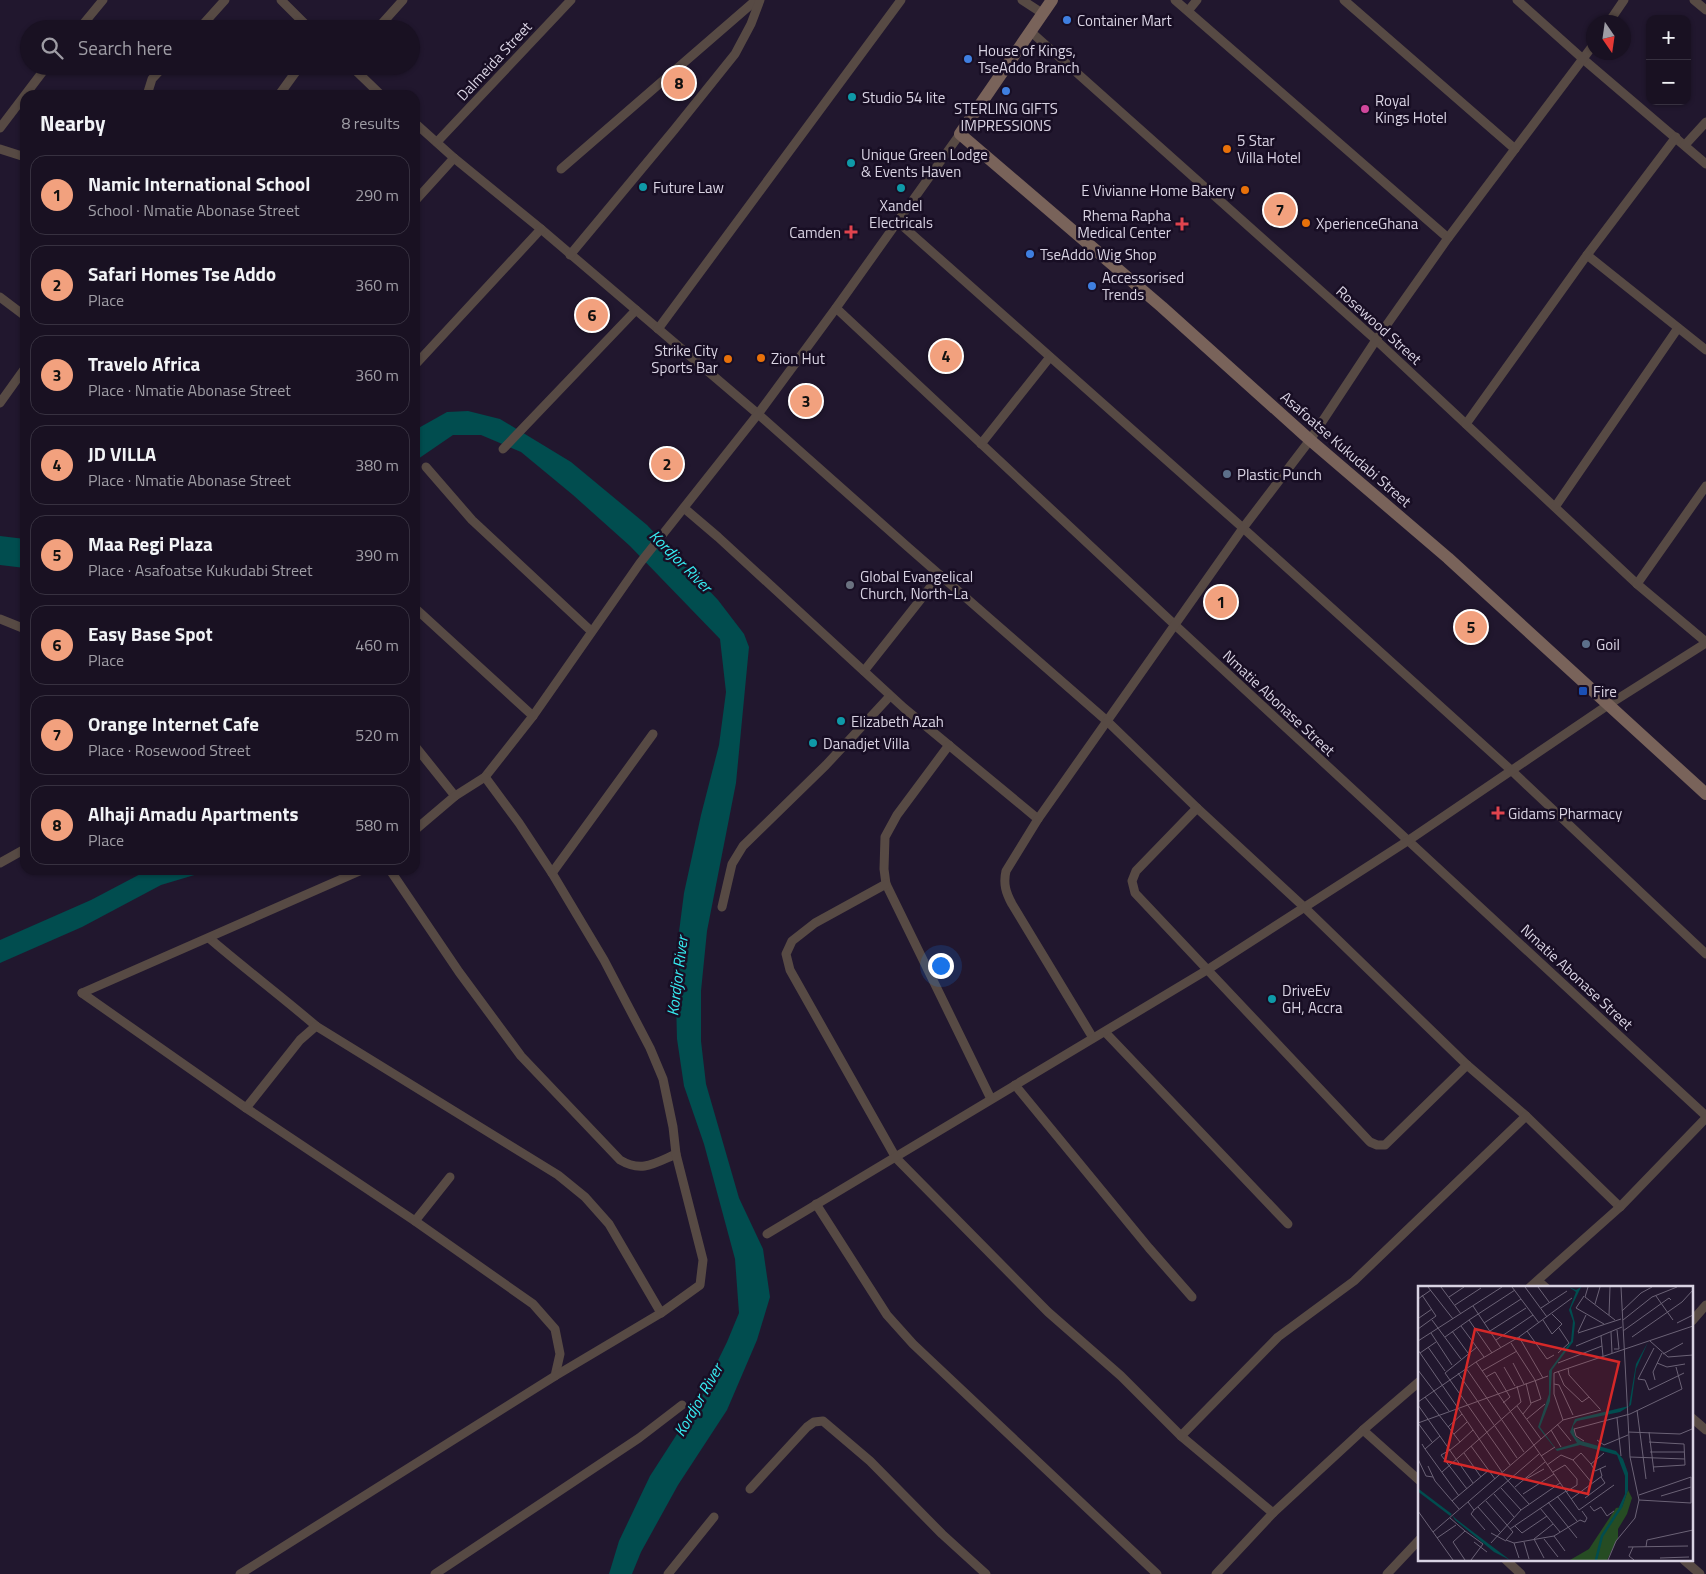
<!DOCTYPE html>
<meta charset="utf-8">
<style>
:root{--surface:#191122;--page:#221a2a;--text:#f1f3f6;--muted:#9f9da5;--line:#373140;--accent:#f2a17e}
body{margin:0;font-family:"Titillium Web",sans-serif;background:var(--page);color:var(--text)}
.controls{position:absolute;right:15px;top:15px;display:grid;overflow:hidden;border-radius:10px;box-shadow:0 1px 4px #0004}
.controls button{width:45px;height:45px;display:grid;place-items:center;padding:0;border:0;border-bottom:1px solid var(--line);background:var(--surface);color:var(--text);font:25px sans-serif}
.compass{position:absolute;left:1586px;top:15px;width:45px;height:45px;border-radius:50%;background:var(--surface);box-shadow:0 1px 4px #0004;rotate:167deg}
.you{position:absolute;left:940px;top:965px;width:18px;height:18px;margin:-12px;border:4px solid #fff;border-radius:50%;background:#1a73e8;box-shadow:0 0 0 8px #1a73e833}
.badge{display:grid;place-items:center;width:32px;height:32px;border-radius:50%;background:var(--accent);color:#111;font-size:16px;font-weight:700}
.pin{position:absolute;translate:-50% -50%;border:2px solid #fff;box-shadow:0 1px 5px #0006}
.list{margin:0;padding:0;list-style:none}
h2{display:flex;justify-content:space-between;align-items:center;height:65px;margin:0;padding:0 20px;font-size:21px}
h2 small{font-size:16px;font-weight:400;color:var(--muted)}
.list li{display:grid;grid-template-columns:32px 1fr auto;gap:15px;align-items:center;box-sizing:border-box;height:80px;margin:0 10px 10px;padding:0 10px;border:1px solid var(--line);border-radius:15px}
.list b{display:block;font-size:19px;white-space:nowrap}
.list p{margin:0;font-size:16px;white-space:nowrap;color:var(--muted)}
.list em{font-size:16px;font-style:normal;color:var(--muted)}
.icon{flex:none;width:28px;height:28px;fill:none;stroke:currentColor;stroke-width:2;stroke-linecap:round;stroke-linejoin:round}
.map{position:relative;flex:none;width:1706px;height:1574px;overflow:hidden}
.search{position:absolute;background:var(--surface);box-shadow:0 1px 4px #0004;left:20px;top:20px;width:400px;height:55px;display:flex;align-items:center;gap:12px;box-sizing:border-box;padding:0 18px;border-radius:28px;color:var(--muted);font-size:19px}
.panel{position:absolute;background:var(--surface);box-shadow:0 1px 4px #0004;left:20px;top:90px;width:400px;height:785px;border-radius:15px}
.map>svg:first-child{display:block}
.water{fill:#014d4f}
.lines{fill:none;stroke-linecap:round;stroke-linejoin:round}
.street{stroke:#574a44;stroke-width:9}
.secondary{stroke:#79635a;stroke-width:12}
.shop-dot{fill:#3f7fe0;stroke:#180e24;stroke-width:2}
.culture-dot{fill:#0f9aa8;stroke:#180e24;stroke-width:2}
.hotel-dot{fill:#d1479c;stroke:#180e24;stroke-width:2}
.food-dot{fill:#e8710a;stroke:#180e24;stroke-width:2}
.health-dot{fill:#e0444e;stroke:#180e24;stroke-width:2}
.service-dot{fill:#5c6f8a;stroke:#180e24;stroke-width:2}
.worship-dot{fill:#6b7280;stroke:#180e24;stroke-width:2}
.transit-dot{fill:#1a4fb4;stroke:#180e24;stroke-width:2}
.labels{text-anchor:middle;dominant-baseline:central;stroke-width:5;stroke-linejoin:round;paint-order:stroke}
.poi-label{font-size:15px;fill:#d9d3e3;stroke:#180e24;text-anchor:start}
.street-label{font-size:15px;fill:#d9d3e3;stroke:#180e24}
.water-label{font-size:16px;font-style:italic;fill:#36ecf1;stroke:#180e24}
.inset-river{fill:none;stroke:#014d4f;stroke-width:2.5}
.inset-road{fill:none;stroke:#6b6276;stroke-width:1}
.view{fill:#d62828;fill-opacity:0.15;stroke:#d62828;stroke-width:2.5}
.inset-edge{fill:none;stroke:#d9d3e3;stroke-width:2.5}
</style>
<div class="map">
<svg width="1706" height="1574" viewBox="0 0 1706 1574">
<rect width="100%" height="100%" fill="#21172e"/>
<g class="water">
<path d="M 468,411 L 500,419 L 571,462 L 647,525 L 718,600 L 744,634 L 749,647 L 736,783 L 707,931 L 701,991 L 701,1041 L 706,1084 L 739,1198 L 763,1249 L 770,1297 L 757,1340 L 727,1410 L 678,1485 L 641,1552 L 632,1574 L 609,1574 L 619,1541 L 650,1476 L 697,1403 L 727,1342 L 739,1313 L 735,1259 L 704,1144 L 684,1086 L 677,1039 L 675,963 L 684,893 L 701,815 L 719,745 L 726,692 L 720,639 L 630,546 L 573,495 L 521,452 L 481,435 L 453,435 L 415,461 L 415,430 L 447,412 Z"/>
<path d="M 0,536 L 25,539 L 25,568 L 0,565 Z"/>
<path d="M 148,870 L 211,870 L 161,885 L 82,927 L 0,963 L 0,940 L 91,900 Z"/>
</g>
<g class="lines">
<g class="street">
<path d="M 281,0 L 310,29"/>
<path d="M 1022,0 L 1042,13"/>
<path d="M 1175,0 L 1448,238"/>
<path d="M 1344,0 L 1515,149"/>
<path d="M 1517,0 L 1583,59 L 1706,164"/>
<path d="M 1694,0 L 1706,10"/>
<path d="M 1188,11 L 1197,0"/>
<path d="M 1609,22 L 1624,0"/>
<path d="M 79,29 L 103,0"/>
<path d="M 199,29 L 225,0"/>
<path d="M 377,29 L 403,0"/>
<path d="M 1030,31 L 1376,340 L 1637,584 L 1706,642"/>
<path d="M 351,66 L 381,95"/>
<path d="M 147,95 L 152,79 L 164,66"/>
<path d="M 279,95 L 300,66"/>
<path d="M 415,123 L 454,158 L 541,229 L 758,414 L 909,548 L 1107,721 L 1197,808 L 1304,907 L 1467,1065 L 1526,1116 L 1620,1207"/>
<path d="M 0,128 L 47,66"/>
<path d="M 1676,137 L 1587,255 L 1706,350"/>
<path d="M 437,142 L 571,0"/>
<path d="M 1685,145 L 1706,122"/>
<path d="M 0,149 L 25,157"/>
<path d="M 561,169 L 756,0"/>
<path d="M 415,201 L 454,158"/>
<path d="M 897,221 L 1243,528 L 1512,771 L 1706,954"/>
<path d="M 570,255 L 674,130 L 735,54 L 751,24 L 760,0"/>
<path d="M 0,297 L 25,316"/>
<path d="M 836,308 L 1175,625 L 1706,1116"/>
<path d="M 658,329 L 901,0"/>
<path d="M 415,365 L 541,229"/>
<path d="M 0,403 L 25,368"/>
<path d="M 1466,424 L 1587,255"/>
<path d="M 981,444 L 1050,357"/>
<path d="M 503,449 L 636,310"/>
<path d="M 426,467 L 472,520 L 591,631"/>
<path d="M 1555,507 L 1678,328"/>
<path d="M 684,508 L 718,537 L 904,708 L 1038,819"/>
<path d="M 1637,584 L 1706,486"/>
<path d="M 415,608 L 533,716"/>
<path d="M 0,619 L 25,629"/>
<path d="M 864,671 L 940,575"/>
<path d="M 949,745 L 897,815 L 885,837 L 884,869 L 886,884 L 991,1099"/>
<path d="M 415,746 L 455,796"/>
<path d="M 1197,808 L 1136,871 L 1132,881 L 1135,893 L 1370,1142 L 1377,1145 L 1385,1145 L 1467,1065"/>
<path d="M 415,830 L 455,796 L 485,777 L 533,716 L 640,563 L 758,414 L 836,308 L 960,134"/>
<path d="M 0,863 L 25,849"/>
<path d="M 390,870 L 459,972 L 521,1056 L 620,1160 C 642,1173 655,1163 676,1154"/>
<path d="M 552,873 L 653,734"/>
<path d="M 886,884 L 815,923 L 792,941 L 786,954 L 790,970 L 896,1158 L 1048,1312 L 1121,1376 L 1181,1436 L 1273,1513"/>
<path d="M 722,907 L 732,864 L 743,846 L 826,765 L 890,696"/>
<path d="M 209,938 C 244,968 281,996 316,1026"/>
<path d="M 82,993 L 246,1108 L 415,1221 L 533,1304 L 555,1329 L 560,1354 L 555,1376"/>
<path d="M 82,993 L 362,870"/>
<path d="M 1105,1032 L 1288,1224"/>
<path d="M 1093,1038 L 1012,904 C 1006,893 1003,884 1006,871 L 1038,819 L 1243,528 L 1310,440 L 1376,340 L 1448,238 L 1594,44"/>
<path d="M 1015,1085 L 1149,1248 L 1192,1297"/>
<path d="M 246,1108 L 300,1040 L 316,1026 L 558,1175 L 585,1197 L 609,1224 L 661,1313"/>
<path d="M 816,1204 L 887,1315 L 913,1344 L 1157,1574"/>
<path d="M 415,1221 L 450,1177"/>
<path d="M 767,1234 L 1207,970 L 1409,840 L 1608,705 L 1706,643"/>
<path d="M 1538,1281 L 1546,1288"/>
<path d="M 1529,1288 L 1620,1207 L 1706,1118"/>
<path d="M 1692,1321 L 1706,1305"/>
<path d="M 1692,1418 L 1706,1430"/>
<path d="M 1363,1430 L 1420,1481"/>
<path d="M 1181,1436 L 1278,1337 L 1354,1281 L 1526,1116"/>
<path d="M 750,1489 L 807,1427 L 814,1422 L 823,1421 L 870,1461 L 942,1534 L 986,1574"/>
<path d="M 1506,1560 L 1521,1574"/>
<path d="M 1684,1560 L 1700,1574"/>
<path d="M 240,1574 L 555,1376 L 661,1313 L 700,1285 L 703,1260 L 676,1154 L 673,1127 L 663,1079 L 650,1048 L 604,960 L 552,873 L 519,823 L 485,777"/>
<path d="M 435,1574 L 639,1438 L 682,1405"/>
<path d="M 668,1574 L 714,1517"/>
<path d="M 1216,1574 L 1273,1513 L 1363,1430 L 1420,1381"/>
<path d="M 1387,1574 L 1420,1539"/>
</g>
<path class="secondary" d="M 1052,0 L 960,134 L 1162,307 L 1310,440 L 1448,558 L 1706,794"/>
</g>
<g class="shop-dot">
<circle cx="1067" cy="20" r="5"/>
<circle cx="968" cy="59" r="5"/>
<circle cx="1006" cy="91" r="5"/>
<circle cx="1030" cy="254" r="5"/>
<circle cx="1092" cy="286" r="5"/>
</g>
<g class="culture-dot">
<circle cx="852" cy="97" r="5"/>
<circle cx="851" cy="163" r="5"/>
<circle cx="643" cy="187" r="5"/>
<circle cx="901" cy="188" r="5"/>
<circle cx="841" cy="721" r="5"/>
<circle cx="813" cy="743" r="5"/>
<circle cx="1272" cy="999" r="5"/>
</g>
<circle class="hotel-dot" cx="1365" cy="109" r="5"/>
<g class="food-dot">
<circle cx="1227" cy="149" r="5"/>
<circle cx="1245" cy="190" r="5"/>
<circle cx="1306" cy="223" r="5"/>
<circle cx="761" cy="358" r="5"/>
<circle cx="728" cy="359" r="5"/>
</g>
<g class="health-dot">
<path d="M1179.5 216.5h5v5h5v5h-5v5h-5v-5h-5v-5h5z"/>
<path d="M848.5 224.5h5v5h5v5h-5v5h-5v-5h-5v-5h5z"/>
<path d="M1495.5 805.5h5v5h5v5h-5v5h-5v-5h-5v-5h5z"/>
</g>
<g class="service-dot">
<circle cx="1227" cy="474" r="5"/>
<circle cx="1586" cy="644" r="5"/>
</g>
<circle class="worship-dot" cx="850" cy="585" r="5"/>
<rect class="transit-dot" x="1578" y="686" width="10" height="10" rx="2.5"/>
<g class="labels">
<g class="poi-label">
<text x="1077" y="20">Container Mart</text>
<text x="978" y="50">House of Kings,<tspan x="978" dy="17">TseAddo Branch</tspan></text>
<text x="862" y="97">Studio 54 lite</text>
<text x="1375" y="100">Royal<tspan x="1375" dy="17">Kings Hotel</tspan></text>
<text x="1006" y="108" text-anchor="middle">STERLING GIFTS<tspan x="1006" dy="17">IMPRESSIONS</tspan></text>
<text x="1237" y="140">5 Star<tspan x="1237" dy="17">Villa Hotel</tspan></text>
<text x="861" y="154">Unique Green Lodge<tspan x="861" dy="17">&amp; Events Haven</tspan></text>
<text x="653" y="187">Future Law</text>
<text x="1235" y="190" text-anchor="end">E Vivianne Home Bakery</text>
<text x="901" y="205" text-anchor="middle">Xandel<tspan x="901" dy="17">Electricals</tspan></text>
<text x="1171" y="215" text-anchor="end">Rhema Rapha<tspan x="1171" dy="17">Medical Center</tspan></text>
<text x="1316" y="223">XperienceGhana</text>
<text x="841" y="232" text-anchor="end">Camden</text>
<text x="1040" y="254">TseAddo Wig Shop</text>
<text x="1102" y="277">Accessorised<tspan x="1102" dy="17">Trends</tspan></text>
<text x="718" y="350" text-anchor="end">Strike City<tspan x="718" dy="17">Sports Bar</tspan></text>
<text x="771" y="358">Zion Hut</text>
<text x="1237" y="474">Plastic Punch</text>
<text x="860" y="576">Global Evangelical<tspan x="860" dy="17">Church, North-La</tspan></text>
<text x="1596" y="644">Goil</text>
<text x="1593" y="691">Fire</text>
<text x="851" y="721">Elizabeth Azah</text>
<text x="823" y="743">Danadjet Villa</text>
<text x="1508" y="813">Gidams Pharmacy</text>
<text x="1282" y="990">DriveEv<tspan x="1282" dy="17">GH, Accra</tspan></text>
</g>
<g class="street-label">
<text transform="translate(494 61) rotate(-47)">Dalmeida Street</text>
<text transform="translate(1379 325) rotate(42)">Rosewood Street</text>
<text transform="translate(1346 449) rotate(41)">Asafoatse Kukudabi Street</text>
<text transform="translate(1279 703) rotate(43)">Nmatie Abonase Street</text>
<text transform="translate(1577 977) rotate(43)">Nmatie Abonase Street</text>
</g>
<g class="water-label">
<text transform="translate(681 561) rotate(45)">Kordjor River</text>
<text transform="translate(677 976) rotate(-83)">Kordjor River</text>
<text transform="translate(698 1400) rotate(-60)">Kordjor River</text>
</g>
</g>
<g transform="translate(1418 1286)">
<rect width="275" height="275" fill="#21172e"/>
<path d="M 210,204 L 214,212 L 209,228 L 200,243 L 200,252 L 189,274 L 152,274 L 171,263 L 198,222 L 204,221 Z" fill="#264c23"/>
<path d="M 151,1 L 158,4 L 163,1 L 153,22 L 157,37 L 155,56 L 134,84 L 132,115 L 122,141 L 138,163 L 159,157 L 152,146 L 157,133 L 211,120 L 218,78 L 230,56 L 218,83 L 213,119 L 202,126 L 159,135 L 155,140 L 157,150 L 163,155 L 198,165 L 205,173 L 210,187 L 210,204 L 204,222 L 201,221 L 207,208 L 207,190 L 199,169 L 162,159 L 139,165 L 120,141 L 131,108 L 131,85 L 153,55 L 155,35 L 151,24 L 158,6 ZM 34,229 L 38,233 L 92,274 L 76,266 L 37,234 Z" fill="#014d4f"/>
<path class="inset-river" d="M 0,204 L 33,229M 178,274 L 184,250 L 203,221"/>
<path class="inset-road" d="M 10,1 L 35,33M 23,1 L 43,28M 94,1 L 121,37M 107,1 L 129,31M 120,1 L 131,16M 170,1 L 167,11 L 197,34M 166,10 L 158,22 L 186,38M 238,10 L 255,34M 31,11 L 46,1M 0,13 L 13,4M 177,18 L 182,1M 37,19 L 63,2M 55,20 L 83,62M 123,22 L 149,5M 204,25 L 223,7 L 234,1M 191,29 L 192,1M 1,32 L 14,23M 14,34 L 43,73M 51,34 L 97,4M 125,34 L 134,48 L 144,38 L 134,28M 205,34 L 234,11 L 259,1M 66,37 L 103,13M 259,37 L 275,29M 43,40 L 66,71M 0,43 L 18,30 L 4,9M 34,45 L 50,67M 72,45 L 108,22M 109,45 L 129,73 L 136,69M 205,45 L 251,12 L 253,14M 160,46 L 168,29M 193,46 L 194,67M 13,47 L 34,79M 160,47 L 203,33M 183,50 L 185,70M 27,51 L 51,34 L 74,67M 101,51 L 125,92M 214,51 L 264,16 L 275,4M 78,54 L 115,29M 0,55 L 84,1M 232,55 L 250,71 L 275,69M 93,57 L 117,94 L 123,113 L 113,117M 158,60 L 204,41M 10,61 L 27,85M 59,61 L 27,87 L 92,179M 236,62 L 220,93 L 227,94 L 231,104 L 266,87M 196,63 L 201,63 L 199,44M 0,64 L 84,186M 2,67 L 18,56M 140,67 L 151,57 L 141,42M 245,68 L 265,57M 58,76 L 161,224 L 196,199M 95,77 L 106,98M 140,77 L 184,60M 239,77 L 249,81 L 267,78M 86,81 L 97,100M 48,82 L 106,166M 150,82 L 151,89 L 182,123M 0,84 L 31,125M 64,85 L 99,65M 140,85 L 146,99 L 164,116 L 171,111M 40,87 L 99,172M 68,91 L 77,86 L 92,111 L 85,117M 237,94 L 235,86 L 244,67M 136,98 L 141,99 L 155,129M 7,111 L 42,156 L 32,164M 0,116 L 58,76 L 101,51 L 154,12M 0,119 L 55,197M 99,120 L 123,153M 219,124 L 228,193M 105,128 L 113,118 L 108,97M 199,132 L 203,170M 109,133 L 127,118M 145,134 L 136,108 L 136,87 L 275,40M 139,138 L 153,155M 30,141 L 44,128M 133,144 L 143,161M 210,146 L 262,148 L 274,143M 231,146 L 236,186M 36,148 L 49,136M 179,154 L 186,159 L 210,149M 166,155 L 158,150 L 156,143 L 212,128 L 264,103 L 258,81M 14,156 L 0,137 L 130,90M 42,156 L 55,144M 231,156 L 266,158 L 267,179 L 235,181M 4,158 L 7,163 L 22,150M 53,160 L 77,193M 7,163 L 41,210M 32,164 L 23,169 L 49,203M 232,166 L 266,166M 46,167 L 63,191M 123,170 L 137,161M 212,171 L 267,173M 0,173 L 8,190 L 15,191M 155,174 L 174,197M 173,178 L 177,185 L 188,180M 129,179 L 143,169 L 155,174 L 163,167 L 173,178 L 186,167M 10,180 L 17,195 L 41,223M 24,186 L 103,116 L 99,100M 135,186 L 147,179 L 159,193 L 159,199 L 148,206M 83,187 L 111,218M 108,193 L 126,183M 97,201 L 127,176M 83,202 L 103,224M 76,208 L 96,231M 105,208 L 136,188M 221,209 L 273,191 L 273,217 L 221,214M 139,210 L 159,235M 243,210 L 273,201M 167,212 L 187,197 L 183,191M 153,213 L 184,190 L 182,183M 34,215 L 71,184M 68,215 L 95,246 L 88,254 L 96,257 L 136,250 L 162,234 L 167,236 L 169,232 L 164,225M 50,216 L 56,224 L 121,168M 130,216 L 159,252M 172,220 L 176,225 L 183,221 L 189,230 L 196,225M 60,221 L 82,246M 122,222 L 142,246M 56,224 L 53,228 L 67,244M 0,225 L 35,274M 32,232 L 47,245 L 35,256 L 47,274M 97,240 L 104,247 L 129,230M 92,243 L 148,205M 47,245 L 65,258 L 53,274M 15,246 L 145,134 L 183,124M 73,247 L 88,255M 136,250 L 147,265M 19,252 L 38,239M 126,253 L 140,271M 56,256 L 69,266M 106,256 L 111,273M 73,257 L 103,224 L 142,197M 96,257 L 101,272M 210,261 L 270,260M 215,261 L 211,270 L 216,274M 228,261 L 229,254 L 275,244M 126,272 L 116,253 L 135,238M 242,272 L 271,271M 190,274 L 198,255 L 217,232 L 221,214 L 212,171 L 203,1"/>
<path class="view" d="M 57,43 L 201,76 L 170,208 L 27,175 Z"/>
<rect width="275" height="275" class="inset-edge"/>
</g>
</svg>
<div class="controls">
<button>+</button>
<button>−</button>
</div>
<svg class="compass" viewBox="-18 -18 36 36"><path d="M0-13l5 13h-10z" fill="#e53935"/><path d="M0 13l5-13h-10z" fill="#9f9da5"/></svg>
<div class="you"></div>
<div class="pin badge" style="left:1221px;top:602px">1</div>
<div class="pin badge" style="left:667px;top:464px">2</div>
<div class="pin badge" style="left:806px;top:401px">3</div>
<div class="pin badge" style="left:946px;top:356px">4</div>
<div class="pin badge" style="left:1471px;top:627px">5</div>
<div class="pin badge" style="left:592px;top:315px">6</div>
<div class="pin badge" style="left:1280px;top:210px">7</div>
<div class="pin badge" style="left:679px;top:83px">8</div>
<div class="search"><svg class="icon" aria-label="search" viewBox="0 0 24 24"><circle cx="10" cy="10" r="6"/><path d="M15 15l6 6"/></svg>Search here</div>
<section class="panel">
<h2>Nearby<small>8 results</small></h2>
<ul class="list">
<li><span class="badge">1</span><div><b>Namic International School</b><p>School · Nmatie Abonase Street</p></div><em>290 m</em></li>
<li><span class="badge">2</span><div><b>Safari Homes Tse Addo</b><p>Place</p></div><em>360 m</em></li>
<li><span class="badge">3</span><div><b>Travelo Africa</b><p>Place · Nmatie Abonase Street</p></div><em>360 m</em></li>
<li><span class="badge">4</span><div><b>JD VILLA</b><p>Place · Nmatie Abonase Street</p></div><em>380 m</em></li>
<li><span class="badge">5</span><div><b>Maa Regi Plaza</b><p>Place · Asafoatse Kukudabi Street</p></div><em>390 m</em></li>
<li><span class="badge">6</span><div><b>Easy Base Spot</b><p>Place</p></div><em>460 m</em></li>
<li><span class="badge">7</span><div><b>Orange Internet Cafe</b><p>Place · Rosewood Street</p></div><em>520 m</em></li>
<li><span class="badge">8</span><div><b>Alhaji Amadu Apartments</b><p>Place</p></div><em>580 m</em></li>
</ul>
</section>
</div>
